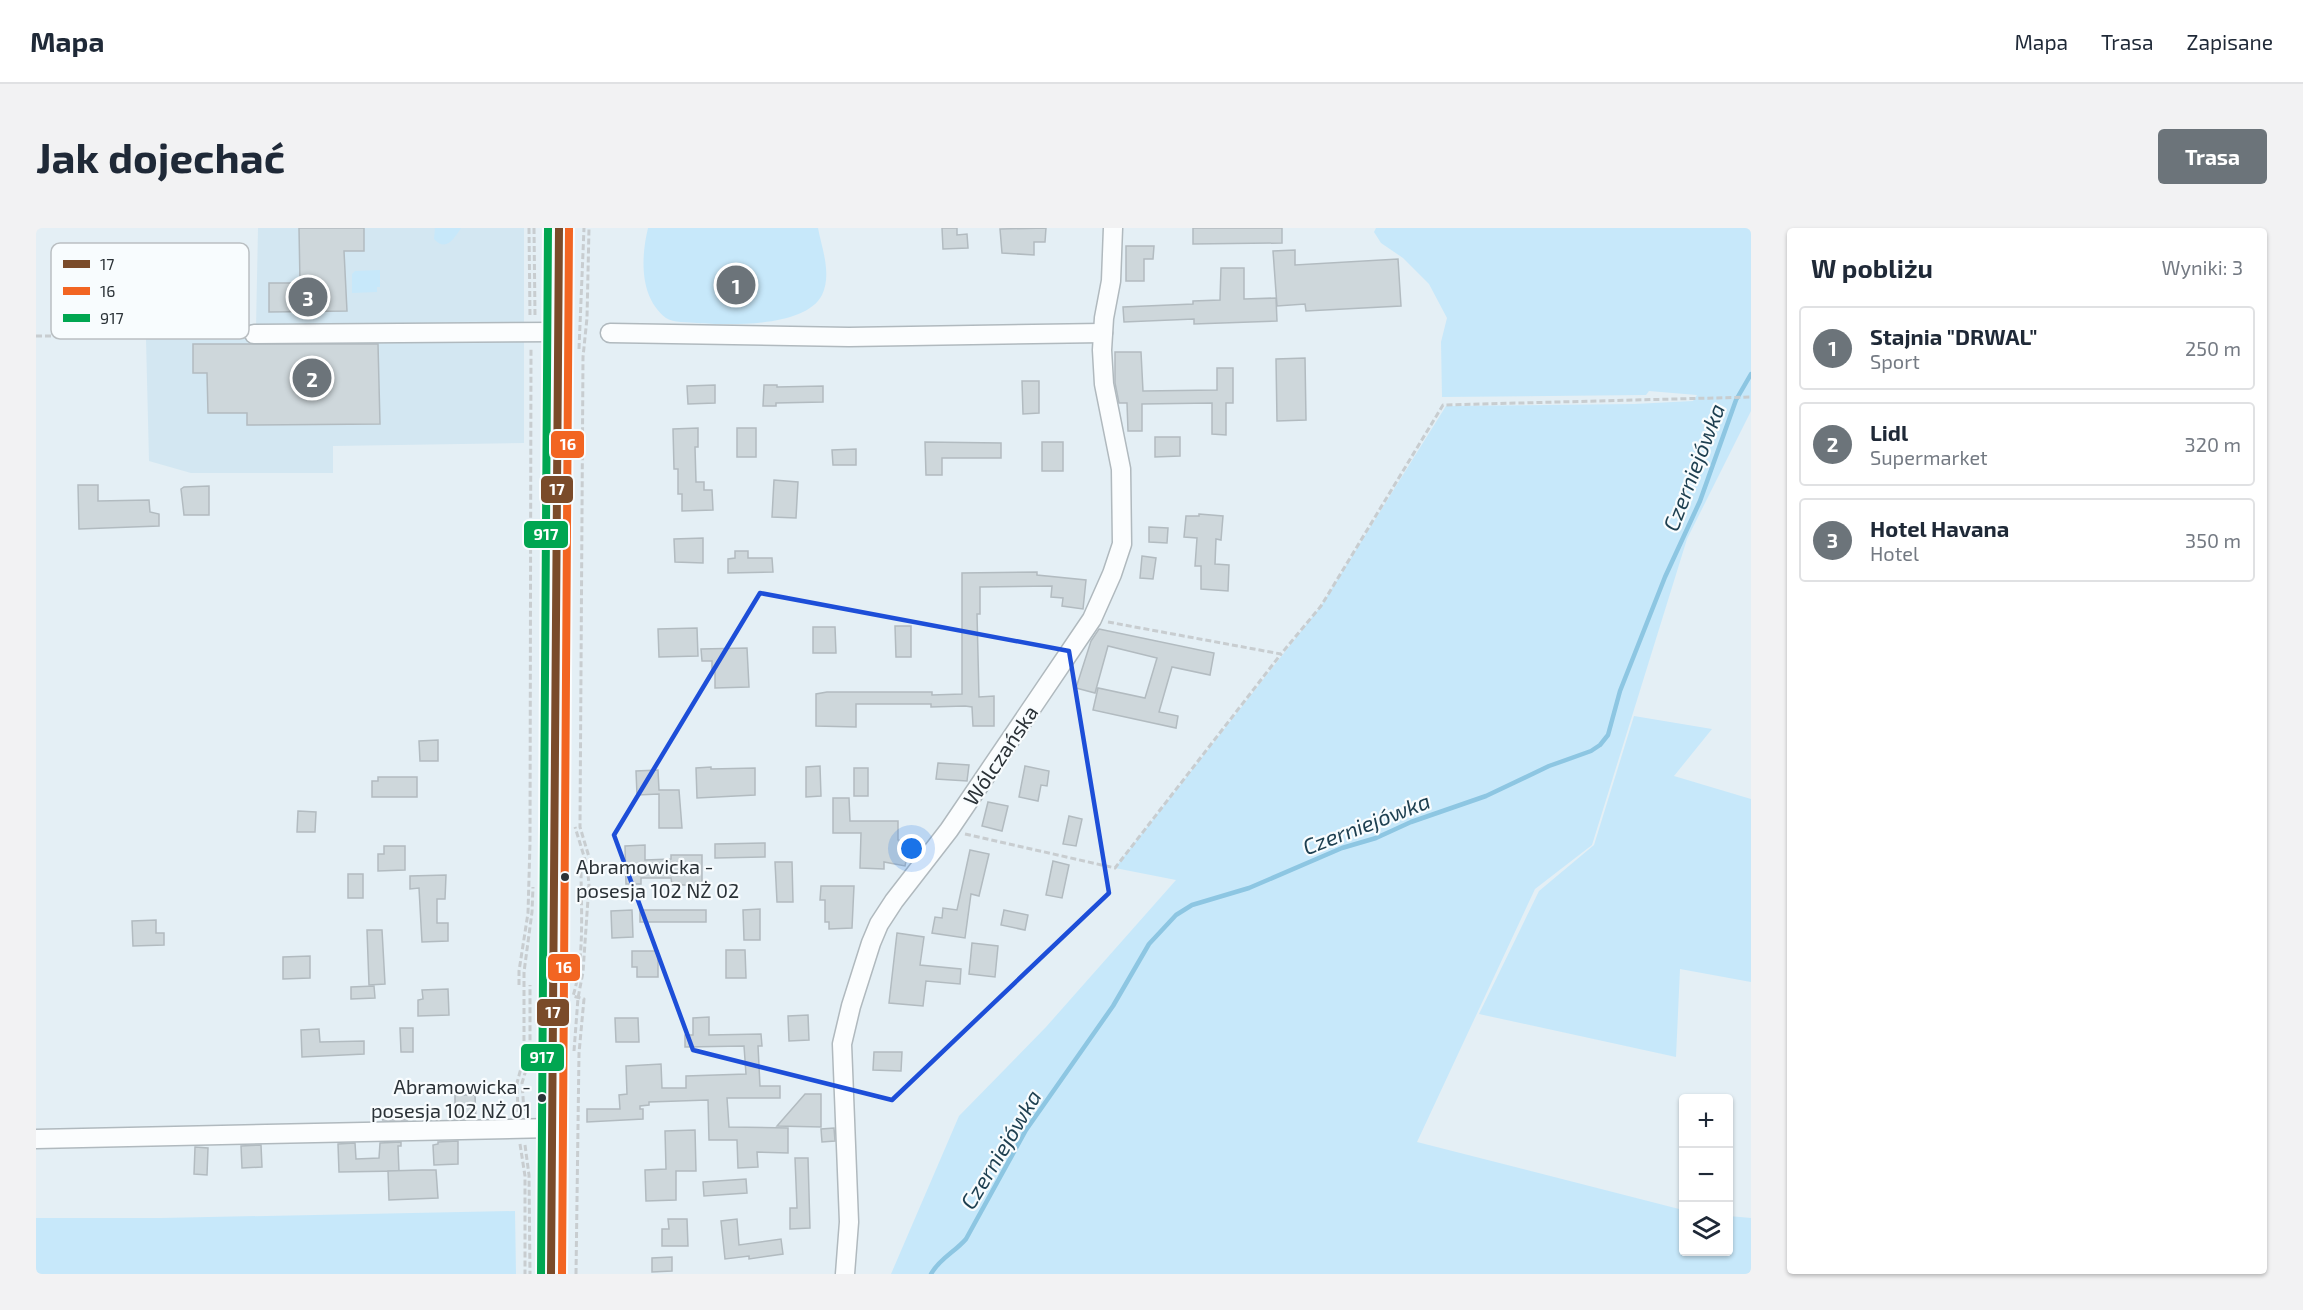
<!DOCTYPE html>
<html lang="pl">
<meta charset="utf-8">
<style>
:root{--surface:#fff;--page:#f2f2f3;--text:#1f2937;--muted:#747a83;--line:#e0e1e3;--accent:#6c747a}
body{margin:0;font-family:"Exo 2",sans-serif;background:var(--page);color:var(--text)}
.controls{position:absolute;right:18px;bottom:18px;display:grid;overflow:hidden;border-radius:6px;box-shadow:0 2px 4px #0004}
.controls button{width:54px;height:54px;display:grid;place-items:center;padding:0;border:0;border-bottom:2px solid var(--line);background:var(--surface);color:var(--text);font:30px sans-serif}
.you{position:absolute;left:876px;top:621px;width:21px;height:21px;margin:-15px;border:4px solid #fff;border-radius:50%;background:#1a73e8;box-shadow:0 0 0 9px #1a73e833}
.badge{display:grid;place-items:center;width:39px;height:39px;border-radius:50%;background:var(--accent);color:#fff;font-size:20px;font-weight:700}
.pin{position:absolute;translate:-50% -50%;border:3px solid #fff;box-shadow:0 2px 6px #0006}
.list{margin:0;padding:0;list-style:none}
h2{display:flex;justify-content:space-between;align-items:center;height:78px;margin:0;padding:0 24px;font-size:26px}
h2 small{font-size:20px;font-weight:400;color:var(--muted)}
.list li{display:grid;grid-template-columns:39px 1fr auto;gap:18px;align-items:center;box-sizing:border-box;height:84px;margin:0 12px 12px;padding:0 12px;border:2px solid var(--line);border-radius:6px}
.list b{display:block;font-size:22px;white-space:nowrap}
.list p{margin:0;font-size:20px;white-space:nowrap;color:var(--muted)}
.list em{font-size:20px;font-style:normal;color:var(--muted)}
.icon{flex:none;width:33px;height:33px;fill:none;stroke:currentColor;stroke-width:2;stroke-linecap:round;stroke-linejoin:round}
.map{position:relative;flex:none;width:1715px;height:1046px;overflow:hidden;border-radius:6px}
header{display:flex;align-items:center;gap:36px;box-sizing:border-box;height:84px;padding:0 30px;background:var(--surface);border-bottom:2px solid var(--line)}
header strong{font-size:28px}
nav{display:flex;gap:33px;margin-inline-start:auto;font-size:21px}
.intro{display:flex;align-items:center;justify-content:space-between;box-sizing:border-box;height:144px;padding:0 36px}
h1{margin:0;font-size:42px}
.button{padding:15px 27px;border-radius:6px;background:var(--accent);color:#fff;font-size:21px;font-weight:700}
main{display:flex;gap:36px;padding:0 36px}
aside{flex:1;background:var(--surface);border-radius:6px;box-shadow:0 2px 4px #0004}
.map>svg:first-child{display:block}
.built{fill:#d3e7f2}
.green{fill:#c7e8fa}
.lines{fill:none;stroke-linecap:round;stroke-linejoin:round}
.stream{stroke:#8dc6e2;stroke-width:4.5}
.building{fill:#ced7db;stroke:#b2bbc0;stroke-width:1.5}
.minor-casing{stroke:#b0b9be;stroke-width:21}
.major-casing{stroke:#b0b9be;stroke-width:27}
.path{stroke:#c8cdd0;stroke-width:3;stroke-dasharray:6 3;stroke-linecap:butt}
.minor{stroke:#fbfdfe;stroke-width:18}
.major{stroke:#fbfdfe;stroke-width:24}
.bus-1-casing{stroke:#f8fcfe;stroke-width:12}
.bus-2-casing{stroke:#f8fcfe;stroke-width:12}
.bus-3-casing{stroke:#f8fcfe;stroke-width:12}
.bus-1{stroke:#7a4b2a;stroke-width:8}
.bus-2{stroke:#f26522;stroke-width:8}
.bus-3{stroke:#00a651;stroke-width:8}
.marked{fill:none;stroke:#1d4ed8;stroke-width:4.5;stroke-linejoin:round}
.bus-dot{fill:#2b3237;stroke:#f8fcfe;stroke-width:2}
.labels{text-anchor:middle;dominant-baseline:central;stroke-width:4.5;stroke-linejoin:round;paint-order:stroke}
.bus-label{font-size:20px;fill:#2b3237;stroke:#f8fcfe;text-anchor:start}
.street-label{font-size:21px;fill:#2b3237;stroke:#f8fcfe}
.water-label{font-size:22px;font-style:italic;fill:#1d3f50;stroke:#f8fcfe}
.key{fill:#f8fcfe;stroke:#babfc2;stroke-width:1.5}
.key-label{font-size:16px;fill:#2b3237}
.line-badge{stroke:#f8fcfe;stroke-width:2}
.badge-label{font-size:16px;text-anchor:middle;font-weight:bold;fill:#fff}
</style>
<header>
<strong>Mapa</strong>
<nav><a>Mapa</a><a>Trasa</a><a>Zapisane</a></nav>
</header>
<div class="intro"><h1>Jak dojechać</h1><a class="button">Trasa</a></div>
<main>
<div class="map">
<svg width="1715" height="1046" viewBox="0 0 1715 1046">
<rect width="100%" height="100%" fill="#e4eff5"/>
<path class="built" d="M 222,0 L 488,0 L 488,215 L 297,218 L 297,245 L 155,245 L 113,233 L 110,111 L 401,109 L 220,100 Z"/>
<g class="green">
<path d="M 399,0 L 425,0 C 418,11 410,24 398,11 Z"/>
<path d="M 612,0 L 782,0 C 786,21 796,46 786,67 C 769,100 692,97 661,95 C 652,94 637,95 630,90 C 603,69 605,29 612,0 Z"/>
<path d="M 1340,0 L 1715,0 L 1715,183 L 1651,311 L 1556,617 L 1499,661 L 1381,914 L 1647,982 L 1648,1024 L 1692,1024 L 1693,988 L 1715,990 L 1715,1046 L 855,1046 L 923,888 L 1010,799 L 1140,652 L 1079,640 L 1285,378 L 1410,178 L 1598,176 L 1657,173 L 1661,167 L 1613,163 L 1610,167 L 1406,169 L 1405,114 L 1411,90 L 1393,56 L 1367,30 L 1345,15 L 1338,4 Z"/>
<path d="M 344,42 L 344,59 L 341,59 L 341,64 L 316,65 L 316,46 L 319,43 Z"/>
<path d="M 1598,488 L 1676,501 L 1638,548 L 1715,571 L 1715,754 L 1644,741 L 1640,829 L 1443,786 L 1503,663 L 1558,617 Z"/>
<path d="M 479,983 L 480,1046 L 0,1046 L 0,990 L 125,990 Z"/>
</g>
<g class="lines">
<path class="stream" d="M 895,1046 C 904,1030 919,1024 930,1011 L 990,902 L 1077,778 L 1113,716 L 1140,687 L 1156,677 L 1213,660 L 1306,620 L 1340,610 L 1375,594 L 1450,568 L 1513,538 L 1555,523 L 1564,517 L 1572,507 L 1584,463 L 1629,349 L 1664,273 L 1700,172 L 1715,146"/>
</g>
<g class="building">
<path d="M 263,0 L 328,0 L 328,23 L 308,23 L 311,83 L 233,84 L 233,55 L 264,55 Z"/>
<path d="M 906,0 L 921,0 L 921,7 L 931,6 L 932,20 L 907,21 Z"/>
<path d="M 1010,0 L 1009,14 L 998,14 L 998,27 L 966,25 L 964,1 Z"/>
<path d="M 1157,0 L 1246,0 L 1246,15 L 1157,16 Z"/>
<path d="M 1090,18 L 1118,18 L 1117,31 L 1108,31 L 1108,53 L 1090,53 Z"/>
<path d="M 1259,22 L 1259,37 L 1362,31 L 1365,78 L 1270,83 L 1269,76 L 1241,78 L 1237,23 Z"/>
<path d="M 1185,40 L 1208,40 L 1208,71 L 1240,70 L 1241,93 L 1158,96 L 1158,91 L 1088,94 L 1087,79 L 1157,76 L 1157,73 L 1184,72 Z"/>
<path d="M 157,116 L 342,116 L 344,196 L 211,197 L 211,185 L 172,185 L 171,145 L 157,145 Z"/>
<path d="M 1079,124 L 1105,124 L 1107,163 L 1181,162 L 1181,140 L 1197,140 L 1197,175 L 1190,175 L 1190,207 L 1176,206 L 1176,175 L 1106,176 L 1106,203 L 1092,203 L 1091,175 L 1083,175 L 1079,155 Z"/>
<path d="M 1269,130 L 1270,192 L 1241,193 L 1240,131 Z"/>
<path d="M 986,153 L 1003,153 L 1003,185 L 987,186 Z"/>
<path d="M 679,157 L 679,175 L 652,176 L 651,158 Z"/>
<path d="M 728,157 L 741,157 L 741,159 L 787,158 L 787,174 L 740,175 L 740,178 L 727,178 Z"/>
<path d="M 662,200 L 662,219 L 659,219 L 660,254 L 668,254 L 668,262 L 676,262 L 677,282 L 646,283 L 646,266 L 642,266 L 642,241 L 638,241 L 637,201 Z"/>
<rect x="701" y="200" width="19" height="29"/>
<path d="M 1119,209 L 1144,209 L 1144,228 L 1119,229 Z"/>
<path d="M 889,214 L 965,215 L 965,230 L 906,230 L 906,247 L 890,247 Z"/>
<rect x="1006" y="214" width="21" height="29"/>
<path d="M 820,221 L 820,237 L 797,237 L 796,222 Z"/>
<path d="M 738,252 L 762,254 L 760,290 L 736,289 Z"/>
<path d="M 42,257 L 62,257 L 62,273 L 113,272 L 114,284 L 123,286 L 123,298 L 43,301 Z"/>
<path d="M 173,258 L 173,287 L 148,287 L 145,261 L 148,259 Z"/>
<path d="M 1163,286 L 1187,288 L 1185,312 L 1180,311 L 1179,336 L 1193,337 L 1192,363 L 1165,361 L 1165,338 L 1159,338 L 1161,310 L 1148,309 L 1150,288 L 1163,288 Z"/>
<path d="M 1113,299 L 1132,300 L 1131,315 L 1113,314 Z"/>
<path d="M 667,310 L 667,335 L 639,334 L 638,311 Z"/>
<path d="M 699,323 L 712,323 L 712,330 L 736,330 L 737,344 L 692,345 L 692,331 L 699,330 Z"/>
<path d="M 1106,328 L 1120,330 L 1117,351 L 1104,350 Z"/>
<path d="M 1001,344 L 1001,347 L 1050,352 L 1047,381 L 1026,378 L 1027,370 L 1015,369 L 1016,358 L 944,359 L 944,386 L 941,386 L 943,469 L 958,468 L 958,498 L 937,498 L 936,479 L 929,478 L 895,479 L 895,476 L 820,476 L 820,499 L 780,498 L 780,466 L 791,464 L 896,464 L 896,467 L 926,466 L 926,345 Z"/>
<path d="M 859,398 L 875,398 L 875,429 L 860,429 Z"/>
<path d="M 777,399 L 799,399 L 800,425 L 777,425 Z"/>
<path d="M 661,400 L 662,428 L 623,429 L 622,401 Z"/>
<path d="M 1063,401 L 1178,425 L 1174,447 L 1136,439 L 1123,484 L 1142,488 L 1140,500 L 1057,482 L 1062,460 L 1109,470 L 1121,430 L 1072,418 L 1059,465 L 1040,460 L 1055,413 Z"/>
<path d="M 711,420 L 713,459 L 679,460 L 679,444 L 676,444 L 676,433 L 666,433 L 665,421 Z"/>
<path d="M 402,512 L 402,533 L 384,533 L 383,513 Z"/>
<path d="M 902,535 L 933,537 L 931,553 L 900,551 Z"/>
<path d="M 784,538 L 785,568 L 770,569 L 770,539 Z"/>
<path d="M 989,538 L 1013,543 L 1011,558 L 1005,557 L 1002,573 L 983,569 Z"/>
<path d="M 675,539 L 675,541 L 719,540 L 719,567 L 661,570 L 660,540 Z"/>
<rect x="818" y="540" width="14" height="28"/>
<path d="M 622,542 L 623,562 L 643,562 L 646,600 L 623,600 L 623,566 L 601,567 L 600,543 Z"/>
<path d="M 342,549 L 381,549 L 381,569 L 336,569 L 336,553 L 342,553 Z"/>
<path d="M 797,570 L 813,570 L 814,593 L 862,593 L 862,612 L 874,615 L 869,638 L 848,634 L 848,641 L 824,640 L 825,605 L 797,605 Z"/>
<path d="M 952,574 L 972,578 L 966,603 L 946,598 Z"/>
<path d="M 262,583 L 280,584 L 279,604 L 261,604 Z"/>
<path d="M 1033,588 L 1046,591 L 1040,618 L 1027,616 Z"/>
<path d="M 729,615 L 729,629 L 679,630 L 679,616 Z"/>
<path d="M 609,617 L 609,632 L 635,631 L 635,627 L 666,627 L 666,657 L 636,657 L 635,650 L 605,650 L 605,656 L 590,656 L 589,618 Z"/>
<path d="M 348,618 L 369,618 L 369,642 L 342,643 L 342,626 L 348,626 Z"/>
<path d="M 934,622 L 953,626 L 943,668 L 935,666 L 929,710 L 896,705 L 899,689 L 906,690 L 907,680 L 921,682 Z"/>
<path d="M 1017,633 L 1033,637 L 1026,670 L 1010,667 Z"/>
<path d="M 739,634 L 756,634 L 757,674 L 741,674 Z"/>
<rect x="312" y="646" width="15" height="24"/>
<path d="M 410,647 L 409,671 L 401,671 L 401,695 L 412,695 L 412,713 L 386,714 L 383,660 L 374,661 L 374,648 Z"/>
<path d="M 785,658 L 818,658 L 816,700 L 793,701 L 793,694 L 789,694 L 789,672 L 784,672 Z"/>
<path d="M 724,681 L 724,712 L 708,712 L 707,682 Z"/>
<path d="M 596,682 L 597,709 L 576,710 L 575,683 Z"/>
<rect x="604" y="682" width="66" height="12"/>
<path d="M 968,682 L 992,687 L 989,702 L 965,697 Z"/>
<path d="M 120,692 L 120,705 L 128,705 L 128,717 L 97,718 L 96,693 Z"/>
<path d="M 331,702 L 346,702 L 349,756 L 333,757 Z"/>
<path d="M 861,705 L 888,709 L 884,737 L 925,741 L 924,756 L 890,753 L 887,778 L 853,775 Z"/>
<path d="M 936,715 L 962,718 L 959,749 L 933,746 Z"/>
<path d="M 690,722 L 709,722 L 710,750 L 690,750 Z"/>
<path d="M 596,723 L 622,723 L 622,749 L 601,749 L 601,739 L 596,739 Z"/>
<path d="M 274,728 L 274,750 L 247,751 L 247,729 Z"/>
<path d="M 338,758 L 339,770 L 315,771 L 315,759 Z"/>
<path d="M 412,761 L 413,787 L 382,788 L 382,772 L 387,771 L 386,762 Z"/>
<path d="M 772,787 L 773,812 L 753,813 L 752,788 Z"/>
<path d="M 673,789 L 673,807 L 725,806 L 726,818 L 722,818 L 724,858 L 744,858 L 744,870 L 691,870 L 693,899 L 752,900 L 752,925 L 721,924 L 722,939 L 702,940 L 701,912 L 673,912 L 672,872 L 613,874 L 613,877 L 604,878 L 604,881 L 607,881 L 607,891 L 551,894 L 551,881 L 584,881 L 583,867 L 591,866 L 590,838 L 625,836 L 626,860 L 650,860 L 650,848 L 710,846 L 708,818 L 649,819 L 649,807 L 657,807 L 657,790 Z"/>
<path d="M 579,790 L 602,790 L 603,814 L 580,814 Z"/>
<path d="M 364,800 L 377,800 L 377,824 L 365,824 Z"/>
<path d="M 283,801 L 284,814 L 328,813 L 328,826 L 266,829 L 265,802 Z"/>
<path d="M 838,824 L 866,824 L 865,843 L 837,842 Z"/>
<path d="M 769,866 L 785,866 L 785,899 L 741,898 Z"/>
<path d="M 419,867 L 439,867 L 440,890 L 419,891 Z"/>
<path d="M 370,881 L 371,892 L 346,892 Z"/>
<path d="M 798,900 L 799,913 L 786,914 L 785,901 Z"/>
<path d="M 659,902 L 660,943 L 640,943 L 640,972 L 610,973 L 609,942 L 630,941 L 629,903 Z"/>
<path d="M 422,913 L 422,936 L 398,937 L 397,917 L 402,916 L 402,914 Z"/>
<path d="M 365,914 L 365,918 L 362,918 L 363,943 L 303,944 L 302,916 L 319,915 L 320,931 L 343,930 L 344,915 Z"/>
<path d="M 225,917 L 226,939 L 206,940 L 205,918 Z"/>
<path d="M 159,919 L 172,920 L 171,947 L 158,946 Z"/>
<path d="M 759,930 L 772,930 L 774,1000 L 754,1001 L 754,980 L 761,980 Z"/>
<path d="M 386,942 L 400,942 L 402,970 L 353,972 L 352,943 Z"/>
<path d="M 710,951 L 711,965 L 668,968 L 667,954 Z"/>
<path d="M 632,991 L 651,991 L 652,1018 L 626,1018 L 626,1001 L 633,1001 Z"/>
<path d="M 701,991 L 703,1017 L 745,1011 L 747,1026 L 713,1031 L 713,1028 L 689,1031 L 685,993 Z"/>
<path d="M 636,1029 L 636,1043 L 616,1044 L 616,1030 Z"/>
</g>
<g class="lines">
<g class="minor-casing">
<g id="minor">
<path d="M 574,105 L 813,109 L 1067,105"/>
<path d="M 218,106 L 522,104"/>
<path d="M 0,911 L 516,900"/>
<path d="M 809,1046 L 813,994 L 806,816 L 815,778 L 835,715 L 843,696 L 858,673 L 913,602 L 1056,391 L 1076,346 L 1086,316 L 1085,241 L 1068,156 L 1066,122 L 1068,90 L 1075,53 L 1077,0"/>
</g>
</g>
<g class="major-casing">
<path id="major" d="M 515,1046 L 523,0"/>
</g>
<g class="path">
<path d="M 493,0 L 494,88"/>
<path d="M 498,0 L 499,88"/>
<path d="M 0,108 L 202,107"/>
<path d="M 543,121 L 548,0"/>
<path d="M 1072,394 L 1245,426 L 1285,378 L 1407,177 L 1715,169"/>
<path d="M 929,606 L 1079,640 L 1245,426"/>
<path d="M 483,757 L 483,743 L 492,685 L 494,615 L 495,119"/>
<path d="M 538,823 L 542,770 L 547,744 L 553,656 L 551,638 L 539,599"/>
<path d="M 488,883 L 486,855 L 494,829 L 494,757"/>
<path d="M 482,884 L 481,855 L 488,829 L 488,744 L 496,684 L 497,659"/>
<path d="M 484,916 L 489,948 L 489,1046"/>
<path d="M 489,917 L 493,947 L 494,1046"/>
<path d="M 540,1046 L 543,825 L 548,771 L 537,768 C 549,730 545,679 545,638 L 556,639 L 544,599 L 547,129 L 551,90 L 553,0"/>
</g>
<use href="#minor" class="minor"/>
<use href="#major" class="major"/>
<g class="bus-1-casing">
<path id="bus-1" d="M 515,1046 L 523,0"/>
</g>
<g class="bus-2-casing">
<path id="bus-2" d="M 526,1046 L 533,0"/>
</g>
<g class="bus-3-casing">
<path id="bus-3" d="M 505,1046 L 512,0"/>
</g>
<use href="#bus-1" class="bus-1"/>
<use href="#bus-2" class="bus-2"/>
<use href="#bus-3" class="bus-3"/>
</g>
<path class="marked" d="M 724,365 L 1033,423 L 1073,665 L 856,872 L 657,822 L 578,607 Z"/>
<g class="bus-dot">
<circle cx="529" cy="649" r="5"/>
<circle cx="506" cy="870" r="5"/>
</g>
<g class="labels">
<g class="bus-label">
<text x="540" y="638">Abramowicka -<tspan x="540" dy="24">posesja 102 NŻ 02</tspan></text>
<text x="495" y="858" text-anchor="end">Abramowicka -<tspan x="495" dy="24">posesja 102 NŻ 01</tspan></text>
</g>
<g class="street-label">
<text transform="translate(964 527) rotate(-56)">Wólczańska</text>
</g>
<g class="water-label">
<text transform="translate(1657 239) rotate(-69)">Czerniejówka</text>
<text transform="translate(1330 595) rotate(-21)">Czerniejówka</text>
<text transform="translate(964 921) rotate(-59)">Czerniejówka</text>
</g>
</g>
<rect x="15" y="15" width="198" height="96" rx="9" class="key"/>
<rect x="27" y="32" width="27" height="8" fill="#7a4b2a"/>
<rect x="27" y="59" width="27" height="8" fill="#f26522"/>
<rect x="27" y="86" width="27" height="8" fill="#00a651"/>
<g class="key-label">
<text x="64" y="42">17</text>
<text x="64" y="69">16</text>
<text x="64" y="96">917</text>
</g>
<g class="line-badge">
<rect x="514" y="202" width="35" height="29" rx="6" fill="#f26522"/>
<rect x="504" y="247" width="34" height="29" rx="6" fill="#7a4b2a"/>
<rect x="487" y="292" width="46" height="29" rx="6" fill="#00a651"/>
<rect x="511" y="725" width="34" height="29" rx="6" fill="#f26522"/>
<rect x="500" y="770" width="34" height="29" rx="6" fill="#7a4b2a"/>
<rect x="484" y="815" width="45" height="29" rx="6" fill="#00a651"/>
</g>
<g class="badge-label">
<text x="532" y="222">16</text>
<text x="521" y="267">17</text>
<text x="510" y="312">917</text>
<text x="528" y="745">16</text>
<text x="517" y="790">17</text>
<text x="506" y="835">917</text>
</g>
</svg>
<div class="controls">
<button>+</button>
<button>−</button>
<button><svg class="icon" aria-label="layers" viewBox="0 0 24 24"><path d="M12 4l9 5-9 5-9-5zM3 14l9 5 9-5"/></svg></button>
</div>
<div class="you"></div>
<div class="pin badge" style="left:700px;top:57px">1</div>
<div class="pin badge" style="left:276px;top:150px">2</div>
<div class="pin badge" style="left:272px;top:69px">3</div>
</div>
<aside>
<h2>W pobliżu<small>Wyniki: 3</small></h2>
<ul class="list">
<li><span class="badge">1</span><div><b>Stajnia &quot;DRWAL&quot;</b><p>Sport</p></div><em>250 m</em></li>
<li><span class="badge">2</span><div><b>Lidl</b><p>Supermarket</p></div><em>320 m</em></li>
<li><span class="badge">3</span><div><b>Hotel Havana</b><p>Hotel</p></div><em>350 m</em></li>
</ul>
</aside>
</main>
